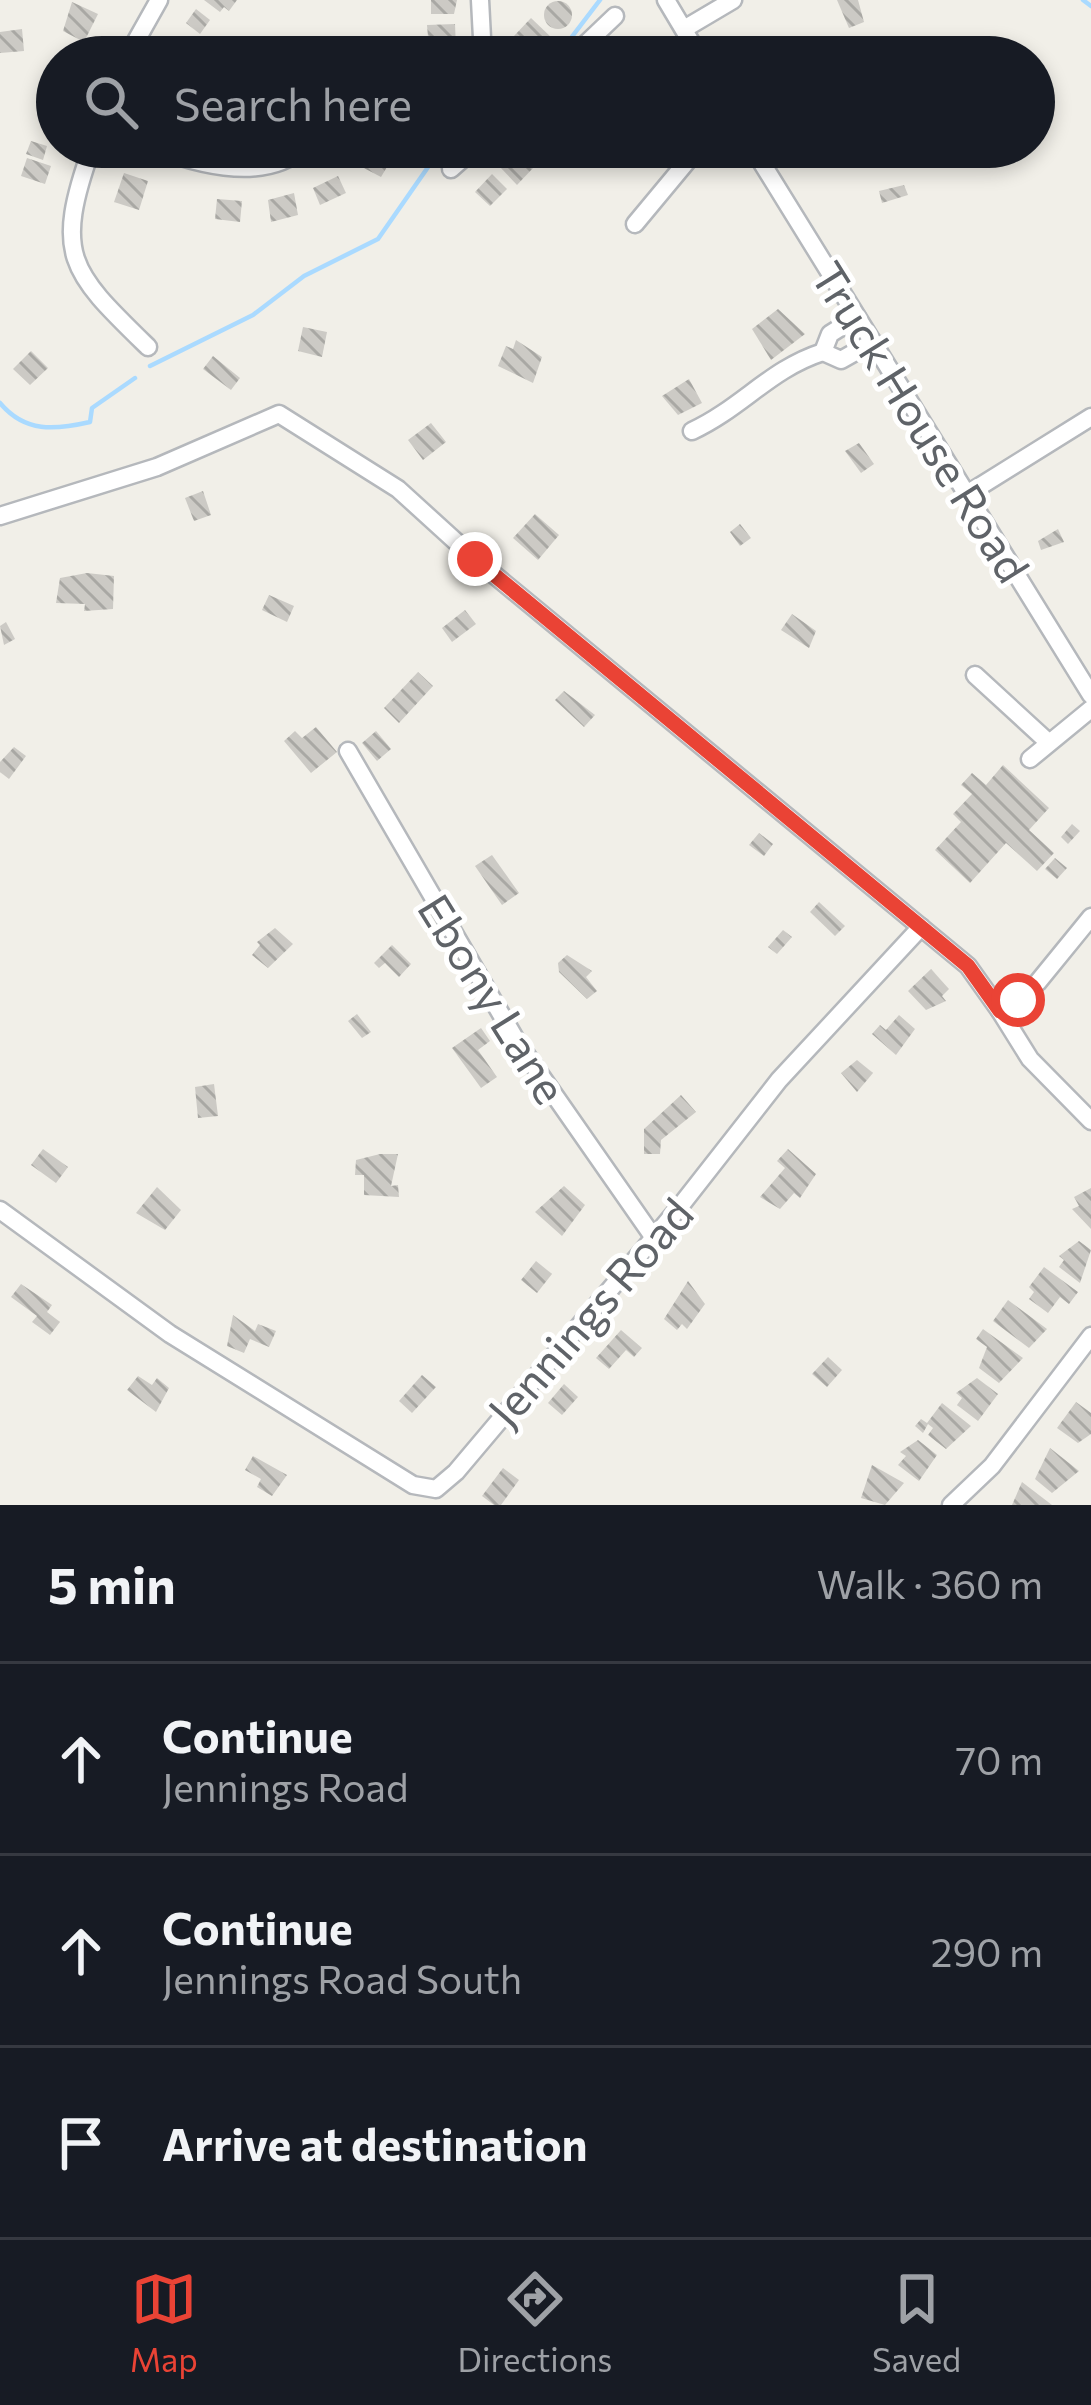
<!DOCTYPE html>
<meta charset="utf-8">
<style>
:root{--surface:#171b24;--page:#20242c;--text:#f1f3f6;--muted:#9ea1a6;--line:#363941;--accent:#ea4335}
body{margin:0;font-family:Commissioner,sans-serif;background:var(--page);color:var(--text)}
.stop{position:absolute;width:36px;height:36px;margin:-27px;border:9px solid #ea4335;border-radius:50%;background:#fff}
.stop.end{background:#ea4335;border-color:#fff;box-shadow:0 3px 12px #0008}
.list{margin:0;padding:0;list-style:none}
h2{display:flex;justify-content:space-between;align-items:center;height:156px;margin:0;padding:0 48px;font-size:51px}
h2 small{font-size:39px;font-weight:400;color:var(--muted)}
.list li{display:grid;grid-template-columns:78px 1fr auto;gap:36px;align-items:center;box-sizing:border-box;height:192px;padding:0 48px;border-top:3px solid var(--line)}
.list b{display:block;font-size:45px;white-space:nowrap}
.list p{margin:0;font-size:39px;white-space:nowrap;color:var(--muted)}
.list em{font-size:39px;font-style:normal;color:var(--muted)}
.icon{flex:none;width:66px;height:66px;fill:none;stroke:currentColor;stroke-width:2;stroke-linecap:round;stroke-linejoin:round}
.map{position:relative;flex:none;width:1091px;height:1505px;overflow:hidden}
.search{position:absolute;background:var(--surface);box-shadow:0 6px 18px #0003;left:36px;right:36px;top:36px;height:132px;display:flex;align-items:center;gap:30px;box-sizing:border-box;padding:0 42px;border-radius:66px;color:var(--muted);font-size:45px}
.sheet{height:732px;background:var(--surface)}
nav{display:flex;justify-content:space-around;align-items:center;box-sizing:border-box;height:168px;border-top:3px solid var(--line);background:var(--surface);font-size:33px;color:var(--muted)}
nav a{display:grid;justify-items:center;gap:6px}
nav .on{color:var(--accent)}
.map>svg:first-child{display:block}
.lines{fill:none;stroke-linecap:round;stroke-linejoin:round}
.stream{stroke:#aadaff;stroke-width:4.5}
.building{fill:url(#building-back-hatch)}
.minor-casing{stroke:#b5b8bc;stroke-width:21}
.minor{stroke:#fff;stroke-width:16}
.route{stroke:#ea4335;stroke-width:15}
.labels{text-anchor:middle;dominant-baseline:central;stroke-width:10;stroke-linejoin:round;paint-order:stroke}
.street-label{font-size:45px;fill:#5f6368;stroke:#fff}
</style>
<div class="map">
<svg width="1091" height="1505" viewBox="0 0 1091 1505">
<defs>
<pattern id="building-back-hatch" width="6" height="6" patternUnits="userSpaceOnUse" patternTransform="scale(3)"><rect width="6" height="6" fill="#cccac5"/><path d="M-1 5l2 2M0 0l6 6M5-1l2 2" fill="none" stroke="#a9a8a4"/></pattern>
</defs>
<rect width="100%" height="100%" fill="#f1efe8"/>
<g class="lines">
<g class="stream">
<path d="M 1083,0 L 1091,6"/>
<path d="M 550,57 L 558,55 L 600,0"/>
<path d="M 150,366 L 253,315 L 304,276 L 378,239 L 442,147"/>
<path d="M 0,403 C 25,433 55,430 90,422 L 92,408 L 135,378"/>
</g>
</g>
<g class="building">
<path d="M 204,0 L 237,0 L 229,11 L 224,7 L 220,12 Z"/>
<path d="M 431,0 L 457,0 L 454,14 L 431,14 Z"/>
<path d="M 837,0 L 858,0 L 864,22 L 849,28 Z"/>
<circle cx="558" cy="15" r="14"/>
<path d="M 72,2 L 98,14 L 84,42 L 63,31 Z"/>
<path d="M 196,9 L 210,20 L 200,34 L 186,23 Z"/>
<path d="M 531,18 L 553,39 L 532,54 L 514,36 Z"/>
<path d="M 455,24 L 456,48 L 429,49 L 427,25 Z"/>
<path d="M 22,29 L 24,51 L 0,53 L 0,32 Z"/>
<path d="M 172,41 L 193,51 L 191,57 L 164,57 Z"/>
<path d="M 31,141 L 47,146 L 43,160 L 26,154 Z"/>
<path d="M 527,147 L 562,147 L 541,160 Z"/>
<path d="M 515,150 L 533,168 L 517,185 L 499,166 Z"/>
<path d="M 370,151 L 390,162 L 381,177 L 362,167 Z"/>
<path d="M 27,158 L 51,166 L 45,184 L 21,176 Z"/>
<path d="M 124,173 L 148,181 L 139,210 L 114,202 Z"/>
<path d="M 492,174 L 507,189 L 490,206 L 475,192 Z"/>
<path d="M 338,176 L 346,193 L 320,205 L 313,188 Z"/>
<path d="M 904,185 L 908,195 L 882,203 L 879,191 Z"/>
<path d="M 294,193 L 298,215 L 271,222 L 268,200 Z"/>
<path d="M 217,199 L 242,201 L 240,222 L 215,219 Z"/>
<path d="M 778,309 L 805,334 L 771,360 L 752,329 Z"/>
<path d="M 303,327 L 327,332 L 322,357 L 298,351 Z"/>
<path d="M 516,340 L 542,357 L 533,383 L 498,366 L 506,346 L 513,349 Z"/>
<path d="M 31,351 L 48,368 L 30,385 L 13,369 Z"/>
<path d="M 213,356 L 240,378 L 231,390 L 203,369 Z"/>
<path d="M 689,379 L 702,403 L 678,415 L 662,396 Z"/>
<path d="M 431,423 L 446,442 L 423,460 L 408,440 Z"/>
<path d="M 859,443 L 874,464 L 861,473 L 845,451 Z"/>
<path d="M 203,491 L 211,515 L 194,521 L 185,498 Z"/>
<path d="M 535,514 L 559,535 L 538,560 L 513,538 Z"/>
<path d="M 740,524 L 751,538 L 740,546 L 730,532 Z"/>
<path d="M 1058,529 L 1064,542 L 1041,550 L 1038,541 Z"/>
<path d="M 87,573 L 114,576 L 113,609 L 84,611 L 85,604 L 56,603 L 60,578 Z"/>
<path d="M 269,595 L 294,606 L 287,622 L 262,610 Z"/>
<path d="M 465,610 L 476,624 L 452,642 L 442,628 Z"/>
<path d="M 792,614 L 816,631 L 809,648 L 781,630 Z"/>
<path d="M 6,622 L 15,639 L 4,645 L 0,626 Z"/>
<path d="M 418,672 L 433,686 L 399,723 L 384,708 Z"/>
<path d="M 564,691 L 595,715 L 584,727 L 555,700 Z"/>
<path d="M 316,727 L 337,752 L 311,773 L 284,741 L 295,731 L 302,738 Z"/>
<path d="M 376,731 L 391,749 L 377,761 L 362,743 Z"/>
<path d="M 14,747 L 26,756 L 9,779 L 0,772 L 0,762 Z"/>
<path d="M 1003,765 L 1049,808 L 1029,830 L 1054,853 L 1037,871 L 1006,843 L 970,883 L 935,850 L 961,822 L 953,814 L 972,794 L 961,785 L 972,773 L 986,785 Z"/>
<path d="M 1072,824 L 1080,831 L 1068,844 L 1061,837 Z"/>
<path d="M 759,833 L 773,844 L 764,856 L 749,845 Z"/>
<path d="M 492,855 L 519,893 L 502,905 L 475,866 Z"/>
<path d="M 1055,858 L 1067,868 L 1057,879 L 1045,869 Z"/>
<path d="M 819,902 L 845,926 L 835,936 L 810,912 Z"/>
<path d="M 275,928 L 293,944 L 268,968 L 252,955 L 260,945 L 257,942 Z"/>
<path d="M 783,930 L 792,937 L 777,954 L 768,947 Z"/>
<path d="M 392,945 L 411,964 L 399,977 L 385,963 L 379,968 L 374,963 Z"/>
<path d="M 567,955 L 592,971 L 586,977 L 597,991 L 587,999 L 559,972 L 558,963 Z"/>
<path d="M 931,969 L 949,989 L 942,996 L 946,1001 L 926,1010 L 908,991 Z"/>
<path d="M 357,1014 L 371,1032 L 362,1038 L 348,1021 Z"/>
<path d="M 899,1015 L 915,1029 L 896,1055 L 872,1034 L 880,1025 L 886,1030 Z"/>
<path d="M 481,1028 L 490,1041 L 478,1050 L 497,1077 L 481,1088 L 452,1048 Z"/>
<path d="M 857,1060 L 873,1073 L 857,1092 L 841,1073 Z"/>
<path d="M 214,1084 L 218,1116 L 198,1118 L 195,1087 Z"/>
<path d="M 681,1095 L 696,1112 L 661,1140 L 660,1154 L 644,1154 L 644,1129 Z"/>
<path d="M 43,1149 L 68,1167 L 56,1183 L 31,1165 Z"/>
<path d="M 788,1149 L 816,1174 L 800,1198 L 794,1193 L 780,1209 L 760,1197 L 785,1168 L 777,1161 Z"/>
<path d="M 380,1154 L 398,1154 L 391,1186 L 398,1185 L 399,1197 L 364,1195 L 364,1175 L 355,1175 L 356,1160 Z"/>
<path d="M 564,1186 L 585,1205 L 562,1236 L 535,1212 Z"/>
<path d="M 157,1187 L 181,1210 L 165,1230 L 136,1213 Z"/>
<path d="M 1091,1188 L 1091,1229 L 1072,1209 L 1079,1206 L 1074,1197 Z"/>
<path d="M 1079,1241 L 1091,1250 L 1080,1283 L 1059,1267 L 1064,1260 L 1059,1256 Z"/>
<path d="M 536,1261 L 552,1274 L 537,1293 L 521,1280 Z"/>
<path d="M 1044,1267 L 1078,1292 L 1069,1304 L 1060,1297 L 1048,1313 L 1029,1299 L 1034,1292 L 1029,1287 Z"/>
<path d="M 688,1281 L 705,1304 L 687,1329 L 682,1324 L 677,1330 L 664,1319 Z"/>
<path d="M 21,1284 L 52,1305 L 47,1312 L 60,1322 L 50,1335 L 32,1322 L 37,1316 L 11,1297 Z"/>
<path d="M 1008,1300 L 1047,1329 L 1029,1348 L 993,1321 Z"/>
<path d="M 233,1315 L 255,1331 L 258,1324 L 276,1331 L 269,1347 L 250,1339 L 244,1353 L 227,1346 Z"/>
<path d="M 983,1329 L 1023,1358 L 999,1383 L 979,1368 L 987,1347 L 976,1339 Z"/>
<path d="M 621,1330 L 642,1348 L 634,1357 L 626,1350 L 609,1369 L 596,1358 Z"/>
<path d="M 828,1357 L 842,1370 L 827,1387 L 812,1374 Z"/>
<path d="M 422,1375 L 436,1387 L 412,1413 L 399,1401 Z"/>
<path d="M 138,1376 L 152,1385 L 157,1378 L 169,1388 L 156,1412 L 127,1390 Z"/>
<path d="M 977,1378 L 998,1394 L 978,1421 L 957,1405 L 962,1398 L 956,1393 Z"/>
<path d="M 564,1384 L 578,1397 L 562,1415 L 548,1403 Z"/>
<path d="M 1076,1402 L 1091,1413 L 1091,1434 L 1078,1443 L 1057,1428 Z"/>
<path d="M 942,1403 L 971,1426 L 946,1449 L 928,1435 L 933,1428 L 928,1424 L 923,1433 L 915,1426 L 921,1419 L 927,1423 Z"/>
<path d="M 918,1440 L 937,1455 L 919,1481 L 898,1465 L 906,1456 L 900,1452 Z"/>
<path d="M 1050,1448 L 1079,1471 L 1052,1493 L 1035,1479 Z"/>
<path d="M 253,1456 L 287,1475 L 272,1496 L 257,1487 L 261,1479 L 245,1470 Z"/>
<path d="M 872,1465 L 904,1483 L 885,1505 L 861,1498 Z"/>
<path d="M 503,1468 L 519,1480 L 501,1505 L 494,1505 L 482,1496 Z"/>
<path d="M 1022,1482 L 1052,1505 L 1012,1505 Z"/>
</g>
<g class="lines">
<g class="minor-casing">
<g id="minor">
<path d="M 480,0 L 483,57"/>
<path d="M 666,0 L 700,57"/>
<path d="M 684,29 L 733,0"/>
<path d="M 127,57 L 159,0"/>
<path d="M 572,57 L 615,16"/>
<path d="M 92,147 C 53,256 70,271 148,347"/>
<path d="M 152,147 C 196,164 265,184 304,147"/>
<path d="M 752,147 L 1091,695"/>
<path d="M 451,169 L 476,147"/>
<path d="M 635,224 L 699,147"/>
<path d="M 857,317 L 830,334 L 823,352 L 841,360 L 873,342"/>
<path d="M 692,431 C 743,407 770,369 823,352"/>
<path d="M 966,495 L 1091,417"/>
<path d="M 0,516 L 157,467 L 279,414 L 398,489 L 475,559 L 968,966 L 1000,1011 L 1038,982 L 1091,917"/>
<path d="M 975,675 L 1048,742"/>
<path d="M 348,751 L 516,1040 L 654,1238"/>
<path d="M 1030,759 L 1091,709"/>
<path d="M 1000,1011 L 1030,1059 L 1091,1121"/>
<path d="M 0,1210 L 170,1334 L 413,1485 L 436,1489 L 456,1472 L 678,1209 L 779,1080 L 921,927"/>
<path d="M 951,1505 L 992,1466 L 1091,1336"/>
</g>
</g>
<use href="#minor" class="minor"/>
</g>
<g class="lines">
<path class="route" d="M 475,559 L 968,966 L 1000,1011 L 1018,1000"/>
</g>
<g class="labels">
<g class="street-label">
<text transform="translate(922 421) rotate(58)">Truck House Road</text>
<text transform="translate(494 998) rotate(58)">Ebony Lane</text>
<text transform="translate(589 1311) rotate(-49)">Jennings Road</text>
</g>
</g>
</svg>
<div class="stop" style="left:1018px;top:1000px"></div>
<div class="stop end" style="left:475px;top:559px"></div>
<div class="search"><svg class="icon" aria-label="search" viewBox="0 0 24 24"><circle cx="10" cy="10" r="6"/><path d="M15 15l6 6"/></svg>Search here</div>
</div>
<section class="sheet">
<h2>5 min<small>Walk · 360 m</small></h2>
<ul class="list">
<li><svg class="icon" aria-label="ahead" viewBox="0 0 24 24"><path d="M12 20V5M6 11l6-6 6 6"/></svg><div><b>Continue</b><p>Jennings Road</p></div><em>70 m</em></li>
<li><svg class="icon" aria-label="ahead" viewBox="0 0 24 24"><path d="M12 20V5M6 11l6-6 6 6"/></svg><div><b>Continue</b><p>Jennings Road South</p></div><em>290 m</em></li>
<li><svg class="icon" aria-label="arrive" viewBox="0 0 24 24"><path d="M6 21V4h12l-3 4 3 4H6"/></svg><div><b>Arrive at destination</b></div></li>
</ul>
</section>
<nav>
<a class="on"><svg class="icon" aria-label="map" viewBox="0 0 24 24"><path d="M3 6l6-2 6 2 6-2v14l-6 2-6-2-6 2zM9 4v14M15 6v14"/></svg>Map</a>
<a><svg class="icon" aria-label="directions" viewBox="0 0 24 24"><path d="M12 3l9 9-9 9-9-9zM9 14v-3h6M13 9l2 2-2 2"/></svg>Directions</a>
<a><svg class="icon" aria-label="saved" viewBox="0 0 24 24"><path d="M7 4h10v16l-5-4-5 4z"/></svg>Saved</a>
</nav>
